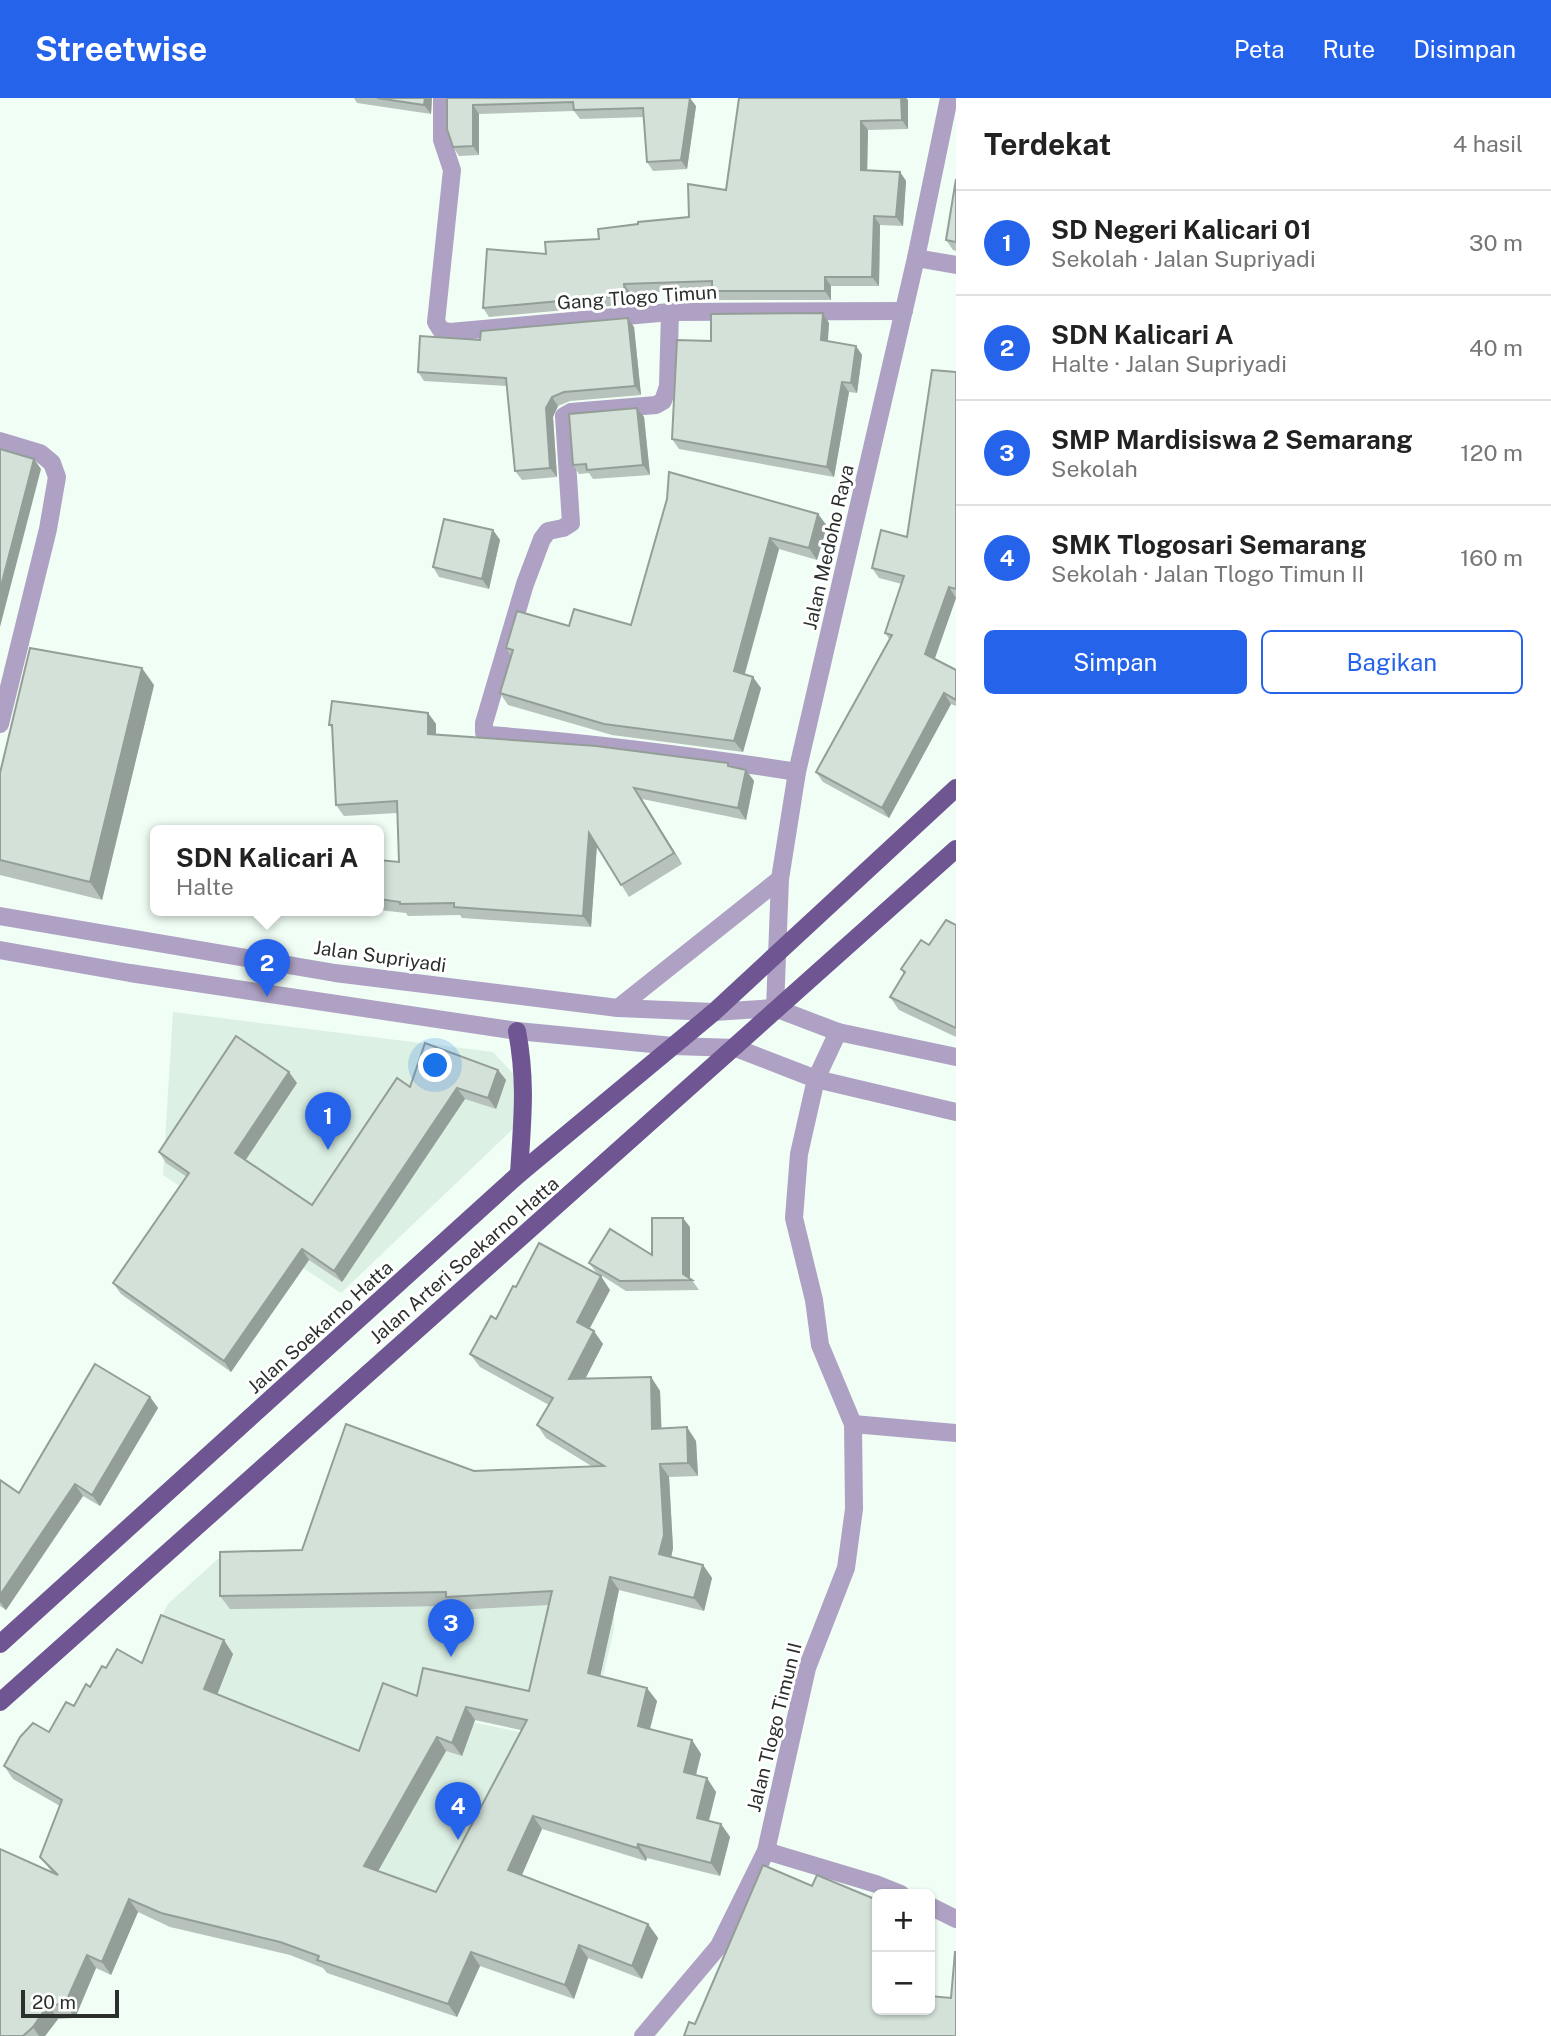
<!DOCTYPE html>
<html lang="id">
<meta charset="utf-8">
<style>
:root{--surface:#fff;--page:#f6f6f6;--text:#222;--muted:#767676;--line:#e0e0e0;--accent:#2563eb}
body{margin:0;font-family:"Public Sans",sans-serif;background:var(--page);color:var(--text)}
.controls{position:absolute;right:21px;bottom:21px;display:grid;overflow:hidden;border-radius:10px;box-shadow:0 2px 5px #0004}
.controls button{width:63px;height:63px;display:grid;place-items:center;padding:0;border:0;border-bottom:2px solid var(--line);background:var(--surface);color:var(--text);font:35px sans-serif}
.scale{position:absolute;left:21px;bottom:18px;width:98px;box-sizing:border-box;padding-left:7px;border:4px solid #2b302d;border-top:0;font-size:19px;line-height:24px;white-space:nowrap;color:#2b302d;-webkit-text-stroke:5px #fff;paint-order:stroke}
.you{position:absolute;left:436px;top:968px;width:24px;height:24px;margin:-18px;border:5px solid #fff;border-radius:50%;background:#1a73e8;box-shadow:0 0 0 10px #1a73e833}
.badge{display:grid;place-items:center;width:46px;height:46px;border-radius:50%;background:var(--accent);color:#fff;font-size:23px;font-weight:700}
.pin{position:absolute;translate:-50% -58px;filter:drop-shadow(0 2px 4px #0008)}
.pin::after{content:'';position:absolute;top:37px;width:24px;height:21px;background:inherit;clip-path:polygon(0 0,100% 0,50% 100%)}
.popup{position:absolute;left:150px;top:727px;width:234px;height:91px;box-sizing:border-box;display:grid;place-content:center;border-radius:10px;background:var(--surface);filter:drop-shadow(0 2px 5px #0005);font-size:23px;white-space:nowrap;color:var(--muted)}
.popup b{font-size:26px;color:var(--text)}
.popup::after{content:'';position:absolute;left:50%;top:100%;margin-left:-14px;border:14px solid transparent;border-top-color:var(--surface)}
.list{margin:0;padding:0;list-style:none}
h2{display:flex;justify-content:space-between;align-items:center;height:91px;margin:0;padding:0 28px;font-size:30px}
h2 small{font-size:23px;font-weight:400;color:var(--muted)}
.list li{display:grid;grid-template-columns:46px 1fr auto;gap:21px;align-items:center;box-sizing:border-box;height:105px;padding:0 28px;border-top:2px solid var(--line)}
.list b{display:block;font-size:26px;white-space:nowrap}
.list p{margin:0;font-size:23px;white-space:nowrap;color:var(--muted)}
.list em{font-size:23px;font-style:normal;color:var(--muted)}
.actions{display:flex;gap:14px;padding:21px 28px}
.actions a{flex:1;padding:16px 0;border:2px solid var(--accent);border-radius:10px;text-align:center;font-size:24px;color:var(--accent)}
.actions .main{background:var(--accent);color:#fff}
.map{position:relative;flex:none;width:956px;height:1938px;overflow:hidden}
header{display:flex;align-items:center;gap:42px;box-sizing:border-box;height:98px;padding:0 35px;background:var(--accent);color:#fff}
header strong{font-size:33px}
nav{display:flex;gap:38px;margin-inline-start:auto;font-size:24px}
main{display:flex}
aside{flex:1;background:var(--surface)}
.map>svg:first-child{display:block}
.built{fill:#dcf0e4;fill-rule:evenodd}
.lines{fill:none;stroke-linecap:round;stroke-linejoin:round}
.minor{stroke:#aea1c3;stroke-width:18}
.major{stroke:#6f5692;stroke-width:18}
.wall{fill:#b6c2bb;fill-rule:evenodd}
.shaded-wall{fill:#949e98}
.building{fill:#d4e1d9;stroke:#949e98;stroke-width:2;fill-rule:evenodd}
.labels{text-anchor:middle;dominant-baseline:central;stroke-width:6;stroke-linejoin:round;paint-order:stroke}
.street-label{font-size:19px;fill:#2b302d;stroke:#fff}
</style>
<header>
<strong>Streetwise</strong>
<nav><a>Peta</a><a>Rute</a><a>Disimpan</a></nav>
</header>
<main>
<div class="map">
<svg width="956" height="1938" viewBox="0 0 956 1938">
<rect width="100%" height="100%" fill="#f0fef5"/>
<g class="built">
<path d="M 173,914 L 493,954 L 519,982 L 517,1027 L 341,1195 L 163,1077 Z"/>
<path d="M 613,1452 L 614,1531 L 583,1663 L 558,1690 L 462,1890 L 213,1600 L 232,1556 L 157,1527 L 168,1506 L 219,1460 L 411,1462 ZM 418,1610 L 525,1633 L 524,1635 L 423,1614 Z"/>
</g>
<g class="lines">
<g class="minor">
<path d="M 442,0 L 442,42 L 452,72 L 436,224 L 441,232 L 450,234 L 670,214 L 904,213"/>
<path d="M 916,160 L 956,167"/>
<path d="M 670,214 L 668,288 L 663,303 L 656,307 L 571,314 L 564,318 L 571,425 L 563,430 L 548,433 L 542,441 L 525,486 L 484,625 L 484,634 L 490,637 C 593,645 695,658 797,674"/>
<path d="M 0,343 L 40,355 L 52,365 L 57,379 L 48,431 L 0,626"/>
<path d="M 0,818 L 335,875 L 618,910 L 714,914 L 775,910 L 838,934 L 956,959"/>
<path d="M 0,852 L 130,875 L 517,933 L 673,948 L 736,950 L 816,981 L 956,1014"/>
<path d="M 618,910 L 780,781"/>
<path d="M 775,910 L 780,781 L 797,674 L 916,160 L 949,0"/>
<path d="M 853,1326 L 956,1335"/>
<path d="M 766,1753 L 876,1786 L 901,1796"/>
<path d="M 930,1808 L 956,1821"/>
<path d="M 643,1938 L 719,1848 L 766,1753 L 807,1570 L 846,1470 L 854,1411 L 853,1326 L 820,1247 L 814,1202 L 794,1120 L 799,1056 L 816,981 L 838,934"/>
</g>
<g class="major">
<path d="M 517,933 C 527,986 522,1024 519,1076"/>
<path d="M 0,1546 L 519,1076 L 714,914 L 956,690"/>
<path d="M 0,1604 L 956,751"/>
</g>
</g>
<g class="wall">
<path d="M 354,0 L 432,0 L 431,16 L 357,5 Z"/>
<path d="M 447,0 L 696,8 L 687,71 L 653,73 L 647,64 L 644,19 L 580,21 L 574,13 L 479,16 L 479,57 L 459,58 L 453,49 Z"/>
<path d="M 739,0 L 906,0 L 908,2 L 908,31 L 868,32 L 867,72 L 900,74 L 906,83 L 903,128 L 880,127 L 879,188 L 831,188 L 831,202 L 718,202 L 712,192 L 630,195 L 632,206 L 489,219 L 483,210 L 546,156 L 599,141 L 689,119 L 726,92 Z"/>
<path d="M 956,81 L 956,153 L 953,152 L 946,142 Z"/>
<path d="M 823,215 L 829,225 L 828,243 L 856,248 L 862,257 L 857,295 L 849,294 L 834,379 L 679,351 L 672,341 L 711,243 Z"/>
<path d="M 634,229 L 641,297 L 570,303 L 558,308 L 553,319 L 557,379 L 522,382 L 515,373 L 507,288 L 424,283 L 418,274 L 480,242 Z"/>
<path d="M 956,274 L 956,500 L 934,560 L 956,572 L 956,608 L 951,606 L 889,720 L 823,684 L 816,674 L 890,542 L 885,535 L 902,486 L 879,480 L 872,470 L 907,439 Z"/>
<path d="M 637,310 L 644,319 L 650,377 L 593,381 L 589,375 L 579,376 L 573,367 Z"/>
<path d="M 667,401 L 818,416 L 827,428 L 817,462 L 779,451 L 745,576 L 761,590 L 743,654 L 612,637 L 508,607 L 500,595 L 511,558 L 506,550 L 569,528 L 631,527 Z"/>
<path d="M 493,432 L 500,442 L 489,491 L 439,479 L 433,469 Z"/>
<path d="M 154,587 L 102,802 L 0,777 L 0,675 Z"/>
<path d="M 428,615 L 436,626 L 436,637 L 728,665 L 731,668 L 746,672 L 754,683 L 746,722 L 642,701 L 682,766 L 629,799 L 597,748 L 591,829 L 462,820 L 460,817 L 408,818 L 406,815 L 379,812 L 379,762 L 399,764 L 397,715 L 344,718 L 336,707 L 332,630 L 329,627 Z"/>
<path d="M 956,827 L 956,939 L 899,912 L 890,899 L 904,876 L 901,871 L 929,847 Z"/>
<path d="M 498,972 L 506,982 L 496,1011 L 465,1001 L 342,1184 L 309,1162 L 231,1274 L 121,1196 L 113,1185 L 187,1079 L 166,1065 L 159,1054 L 297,985 L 245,1062 L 312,1107 L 410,989 Z"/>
<path d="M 690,1129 L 690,1181 L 692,1182 L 699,1192 L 626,1193 L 596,1174 L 589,1165 L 652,1157 Z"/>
<path d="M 516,1189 L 610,1192 L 590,1230 L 603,1246 L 585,1281 L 651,1279 L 660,1293 L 661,1330 L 696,1343 L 698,1378 L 669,1379 L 673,1450 L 671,1459 L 703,1467 L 712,1480 L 704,1513 L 619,1492 L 600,1578 L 657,1603 L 650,1631 L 692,1642 L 701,1656 L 696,1677 L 716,1694 L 709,1723 L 721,1726 L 730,1739 L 720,1778 L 647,1760 L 646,1763 L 542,1731 L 521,1777 L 648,1826 L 658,1840 L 642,1881 L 588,1860 L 574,1901 L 480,1868 L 457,1919 L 327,1875 L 323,1870 L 290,1857 L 170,1829 L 138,1814 L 111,1877 L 96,1870 L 75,1920 L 58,1921 L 45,1938 L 0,1938 L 52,1774 L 40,1759 L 60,1708 L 13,1681 L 4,1668 L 49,1634 L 106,1570 L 142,1565 L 233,1556 L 217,1596 L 359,1653 L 417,1598 L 529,1593 L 548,1507 L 456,1512 L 452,1508 L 230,1511 L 220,1498 L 302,1452 L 474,1373 L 593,1369 L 546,1340 L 537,1327 L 549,1307 L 480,1269 L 470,1256 L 496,1221 ZM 475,1622 L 521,1632 L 436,1794 L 378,1773 L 446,1653 L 462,1658 Z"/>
<path d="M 150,1299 L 158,1310 L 100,1408 L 83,1398 L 6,1512 L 0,1508 L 0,1382 L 19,1395 Z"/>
</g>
<g class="shaded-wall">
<path d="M 425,0 L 432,0 L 431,16 L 424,7 Z"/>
<path d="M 690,0 L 696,8 L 687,71 L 681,62 Z"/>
<path d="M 901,0 L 906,0 L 908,2 L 908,31 L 902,22 Z"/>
<path d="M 473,7 L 479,16 L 479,57 L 473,48 Z"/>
<path d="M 861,23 L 868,32 L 867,81 L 861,72 Z"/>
<path d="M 900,74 L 906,83 L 903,128 L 896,119 Z"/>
<path d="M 874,118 L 880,127 L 879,188 L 872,179 Z"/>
<path d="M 825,179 L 831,188 L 831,202 L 825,193 Z"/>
<path d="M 624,186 L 630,195 L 632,206 L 625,197 Z"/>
<path d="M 823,215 L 829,225 L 827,252 L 821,242 Z"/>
<path d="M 628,220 L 634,229 L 641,297 L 635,288 Z"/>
<path d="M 856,248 L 862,257 L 857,295 L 851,285 Z"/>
<path d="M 842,284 L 849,294 L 834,379 L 827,369 Z"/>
<path d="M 552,299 L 558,308 L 553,319 L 557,379 L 550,370 L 546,310 Z"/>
<path d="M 637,310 L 644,319 L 650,377 L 643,367 Z"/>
<path d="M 34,361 L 41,371 L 0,529 L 0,492 Z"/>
<path d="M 818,416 L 827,428 L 817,462 L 809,450 Z"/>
<path d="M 493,432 L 500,442 L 489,491 L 482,481 Z"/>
<path d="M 770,440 L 779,451 L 742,585 L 734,573 Z"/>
<path d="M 949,489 L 956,500 L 933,566 L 925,556 Z"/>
<path d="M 142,570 L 154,587 L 102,802 L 90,784 Z"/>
<path d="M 753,579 L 761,590 L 743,654 L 734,643 Z"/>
<path d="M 944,595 L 951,606 L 889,720 L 882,710 Z"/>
<path d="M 428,615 L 436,626 L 436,648 L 428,636 Z"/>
<path d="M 746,672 L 754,683 L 746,722 L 738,710 Z"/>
<path d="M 634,690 L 642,701 L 682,766 L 674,755 Z"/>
<path d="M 589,735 L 597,746 L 591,829 L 583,818 Z"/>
<path d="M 498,972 L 506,982 L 496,1011 L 488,1000 Z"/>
<path d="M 289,974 L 297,985 L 243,1066 L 235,1055 Z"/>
<path d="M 457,990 L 465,1001 L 342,1184 L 334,1173 Z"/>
<path d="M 683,1120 L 690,1129 L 690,1182 L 683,1176 Z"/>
<path d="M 302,1151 L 309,1162 L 231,1274 L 224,1263 Z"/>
<path d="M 601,1178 L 610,1192 L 586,1237 L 577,1224 Z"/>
<path d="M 594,1233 L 603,1246 L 578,1295 L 569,1281 Z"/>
<path d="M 651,1279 L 660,1293 L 662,1344 L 652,1331 Z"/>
<path d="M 150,1299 L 158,1310 L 100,1408 L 92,1397 Z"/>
<path d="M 687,1329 L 696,1343 L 698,1378 L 688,1365 Z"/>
<path d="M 660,1366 L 669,1379 L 673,1450 L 669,1470 L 659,1456 Z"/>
<path d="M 75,1386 L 83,1398 L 6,1512 L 0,1504 L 0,1497 Z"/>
<path d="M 703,1467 L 712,1480 L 704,1513 L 694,1500 Z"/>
<path d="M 610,1479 L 619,1492 L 598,1588 L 588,1575 Z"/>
<path d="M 224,1542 L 233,1556 L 214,1605 L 204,1591 Z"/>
<path d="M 647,1590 L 657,1603 L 647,1642 L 638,1628 Z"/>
<path d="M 466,1609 L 475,1622 L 462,1658 L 452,1645 Z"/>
<path d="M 437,1639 L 446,1653 L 373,1782 L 364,1768 Z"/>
<path d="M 692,1642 L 701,1656 L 693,1688 L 684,1674 Z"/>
<path d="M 707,1680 L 716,1694 L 706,1733 L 697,1720 Z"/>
<path d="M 533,1718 L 542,1731 L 518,1786 L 508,1772 Z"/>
<path d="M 721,1726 L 730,1739 L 720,1778 L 711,1765 Z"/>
<path d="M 638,1746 L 647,1760 L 646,1763 L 637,1750 Z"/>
<path d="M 129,1801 L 138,1814 L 111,1877 L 102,1864 Z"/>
<path d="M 648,1826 L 658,1840 L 642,1881 L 632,1868 Z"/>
<path d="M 579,1847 L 588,1860 L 574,1901 L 565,1887 Z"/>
<path d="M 471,1854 L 480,1868 L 457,1919 L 448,1906 Z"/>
<path d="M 87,1857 L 96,1870 L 75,1920 L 65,1906 Z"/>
<path d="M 48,1907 L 58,1921 L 45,1938 L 39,1938 L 33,1929 Z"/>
</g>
<g class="building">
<path d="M 377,0 L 425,0 L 424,7 Z"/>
<path d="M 447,0 L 690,0 L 681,62 L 647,64 L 643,10 L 574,12 L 573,4 L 473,7 L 473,48 L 453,49 L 447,31 Z"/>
<path d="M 739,0 L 901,0 L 902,22 L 861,23 L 861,72 L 900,74 L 896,119 L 874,118 L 872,179 L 825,179 L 825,193 L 712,193 L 712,183 L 624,186 L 625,197 L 483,210 L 487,151 L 546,156 L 545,144 L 599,141 L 598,131 L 638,126 L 638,124 L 689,119 L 688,86 L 726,92 Z"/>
<path d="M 956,81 L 956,144 L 946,142 Z"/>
<path d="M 823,215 L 821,242 L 856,248 L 851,285 L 842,284 L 827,369 L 672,341 L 677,242 L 711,243 L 711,216 Z"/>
<path d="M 628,220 L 635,288 L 564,294 L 552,299 L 546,310 L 550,370 L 515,373 L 506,280 L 418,274 L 420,238 L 480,242 L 481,233 Z"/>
<path d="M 932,272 L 956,274 L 956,491 L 949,489 L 925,556 L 956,572 L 956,602 L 944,595 L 882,710 L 816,674 L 892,537 L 885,535 L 904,478 L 872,470 L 881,432 L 907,439 Z"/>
<path d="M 637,310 L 643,367 L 587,372 L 586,366 L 573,367 L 569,316 Z"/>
<path d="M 0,351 L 34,361 L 0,492 Z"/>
<path d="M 669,374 L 818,416 L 809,450 L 770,440 L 734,573 L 753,579 L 734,643 L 604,626 L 500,595 L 513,552 L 506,550 L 517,513 L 569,528 L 574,511 L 631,527 L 667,401 Z"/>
<path d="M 444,421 L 493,432 L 482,481 L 433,469 Z"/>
<path d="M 30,550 L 142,570 L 90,784 L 0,762 L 0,675 Z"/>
<path d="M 332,603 L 428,615 L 428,636 L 596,648 L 728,665 L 728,668 L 746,672 L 738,710 L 634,690 L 674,755 L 621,787 L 589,735 L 583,818 L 454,809 L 454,805 L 400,806 L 400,804 L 379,801 L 379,762 L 399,764 L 397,703 L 336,707 L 332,627 L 329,627 Z"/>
<path d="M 946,822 L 956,827 L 956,930 L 890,899 L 905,874 L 901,871 L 921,842 L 929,847 Z"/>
<path d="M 236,938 L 289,974 L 235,1055 L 312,1107 L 397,980 L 410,989 L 425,945 L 498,972 L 488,1000 L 457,990 L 334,1173 L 302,1151 L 224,1263 L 113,1185 L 189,1075 L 159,1054 Z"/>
<path d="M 652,1120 L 683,1120 L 683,1176 L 692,1182 L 620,1183 L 589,1165 L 610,1131 L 652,1157 Z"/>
<path d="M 539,1145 L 601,1178 L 577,1224 L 594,1233 L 569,1281 L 651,1279 L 652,1331 L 687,1329 L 688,1365 L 660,1366 L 664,1437 L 659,1456 L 703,1467 L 694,1500 L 610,1479 L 588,1575 L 647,1590 L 638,1628 L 692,1642 L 684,1674 L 707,1680 L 697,1720 L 721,1726 L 711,1765 L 638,1746 L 637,1750 L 533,1718 L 508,1772 L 648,1826 L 632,1868 L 579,1847 L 565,1887 L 471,1854 L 448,1906 L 317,1862 L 319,1858 L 280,1844 L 161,1815 L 129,1801 L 102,1864 L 87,1857 L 65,1906 L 48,1907 L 33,1929 L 23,1938 L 0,1938 L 0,1751 L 58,1777 L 40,1759 L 62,1702 L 4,1668 L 20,1639 L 33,1625 L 49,1634 L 66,1604 L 74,1608 L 86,1586 L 90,1589 L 102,1568 L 106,1570 L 117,1551 L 142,1565 L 161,1517 L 224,1542 L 204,1591 L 359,1653 L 383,1585 L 417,1598 L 423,1570 L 529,1593 L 552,1493 L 446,1499 L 446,1494 L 220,1498 L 220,1454 L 302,1452 L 346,1326 L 474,1373 L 604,1368 L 537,1327 L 553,1300 L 470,1256 L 491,1218 L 496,1221 L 513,1188 L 516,1189 ZM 466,1609 L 527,1622 L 436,1794 L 364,1768 L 437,1639 L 452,1645 Z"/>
<path d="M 95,1266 L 150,1299 L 92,1397 L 75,1386 L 0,1497 L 0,1382 L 19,1395 Z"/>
<path d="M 763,1767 L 812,1788 L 817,1777 L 877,1802 L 877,1912 L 930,1912 L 930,1898 L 951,1900 L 955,1854 L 956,1854 L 956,1938 L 684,1938 L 689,1924 L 695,1926 Z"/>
</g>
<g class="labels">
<g class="street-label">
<text transform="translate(637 199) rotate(-4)">Gang Tlogo Timun</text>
<text transform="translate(828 449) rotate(-77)">Jalan Medoho Raya</text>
<text transform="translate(380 858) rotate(8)">Jalan Supriyadi</text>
<text transform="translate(464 1162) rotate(-41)">Jalan Arteri Soekarno Hatta</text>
<text transform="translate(320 1229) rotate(-42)">Jalan Soekarno Hatta</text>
<text transform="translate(774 1629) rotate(-76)">Jalan Tlogo Timun II</text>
</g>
</g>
</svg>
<div class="controls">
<button>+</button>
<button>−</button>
</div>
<div class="scale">20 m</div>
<div class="you"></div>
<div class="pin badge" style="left:328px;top:1052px">1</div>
<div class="pin badge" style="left:267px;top:899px">2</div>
<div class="popup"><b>SDN Kalicari A</b>Halte</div>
<div class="pin badge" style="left:451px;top:1559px">3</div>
<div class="pin badge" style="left:458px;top:1742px">4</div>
</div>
<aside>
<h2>Terdekat<small>4 hasil</small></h2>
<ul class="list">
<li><span class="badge">1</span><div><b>SD Negeri Kalicari 01</b><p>Sekolah · Jalan Supriyadi</p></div><em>30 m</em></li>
<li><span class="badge">2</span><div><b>SDN Kalicari A</b><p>Halte · Jalan Supriyadi</p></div><em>40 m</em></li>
<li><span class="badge">3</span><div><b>SMP Mardisiswa 2 Semarang</b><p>Sekolah</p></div><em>120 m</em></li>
<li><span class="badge">4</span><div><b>SMK Tlogosari Semarang</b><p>Sekolah · Jalan Tlogo Timun II</p></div><em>160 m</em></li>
</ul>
<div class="actions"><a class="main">Simpan</a><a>Bagikan</a></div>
</aside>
</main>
